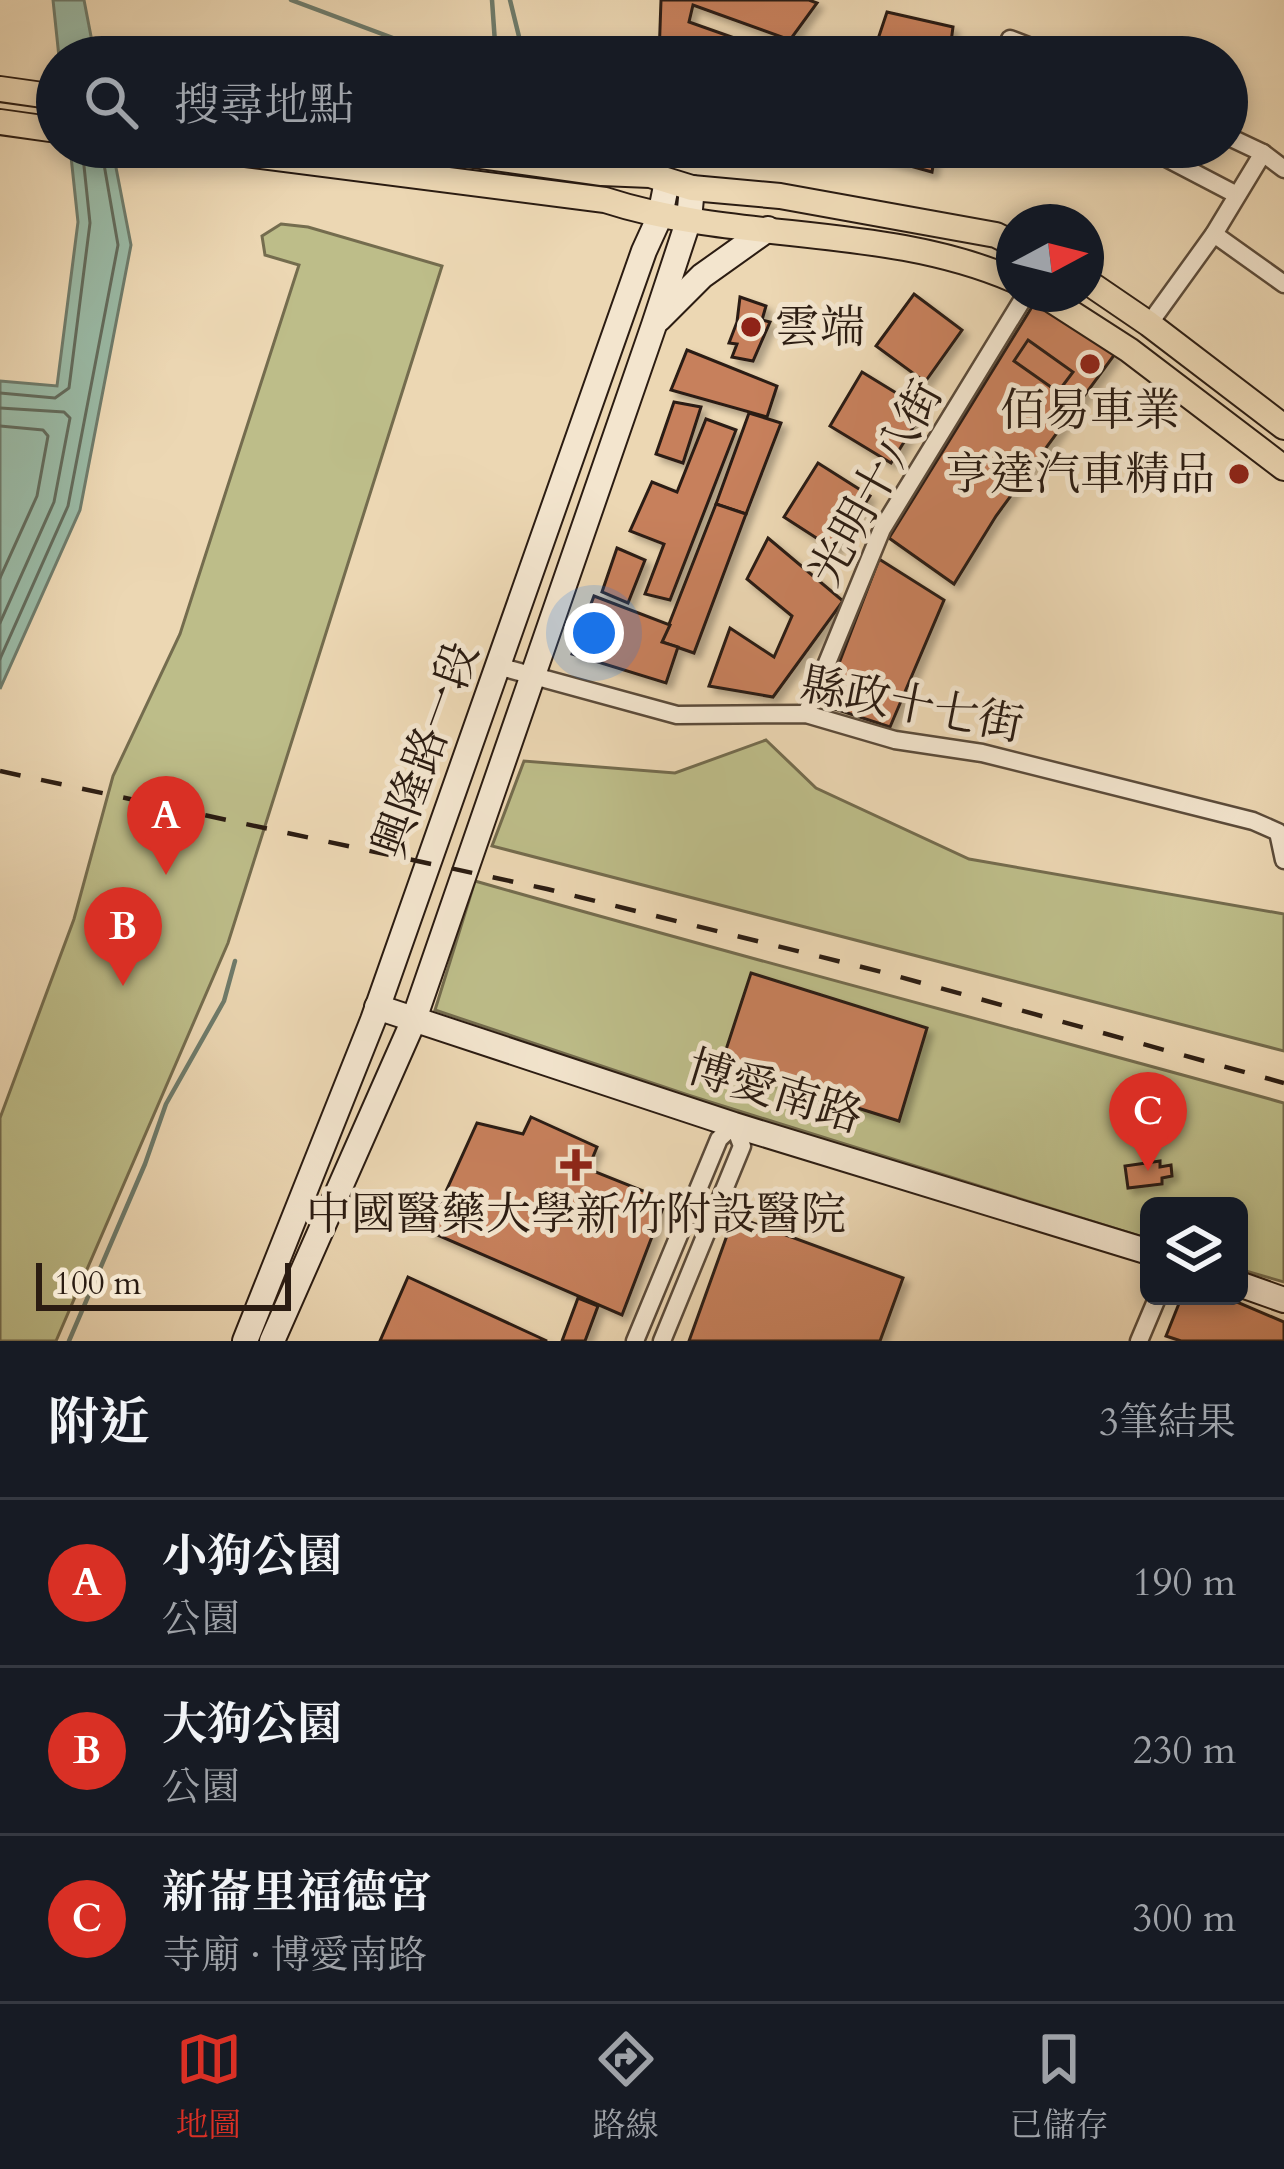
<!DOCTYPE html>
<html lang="zh-TW">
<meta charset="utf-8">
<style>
:root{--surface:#171b24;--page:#242831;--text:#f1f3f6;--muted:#9ea1a6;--line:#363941;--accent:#d93025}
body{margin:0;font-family:Cardo,"Noto Serif TC",serif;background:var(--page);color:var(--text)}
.controls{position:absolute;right:36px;bottom:36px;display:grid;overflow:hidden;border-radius:18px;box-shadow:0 6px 18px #0003}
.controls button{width:108px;height:108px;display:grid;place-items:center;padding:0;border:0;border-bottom:3px solid var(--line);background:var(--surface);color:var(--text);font:60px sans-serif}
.compass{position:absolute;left:996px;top:204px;width:108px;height:108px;border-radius:50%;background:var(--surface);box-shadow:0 6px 18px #0003;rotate:83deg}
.scale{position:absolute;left:36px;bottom:30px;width:255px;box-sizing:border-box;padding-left:12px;border:6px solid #2b1c12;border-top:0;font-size:33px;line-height:42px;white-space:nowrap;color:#2b1c12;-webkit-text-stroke:9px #f3e5ce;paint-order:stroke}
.you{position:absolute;left:594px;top:633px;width:42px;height:42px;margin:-30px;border:9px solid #fff;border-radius:50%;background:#1a73e8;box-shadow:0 0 0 18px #1a73e833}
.badge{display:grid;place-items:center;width:78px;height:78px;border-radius:50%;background:var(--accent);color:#fff;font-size:39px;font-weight:700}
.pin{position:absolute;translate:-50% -99px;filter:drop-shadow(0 3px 6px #0008)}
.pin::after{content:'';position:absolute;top:63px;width:42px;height:36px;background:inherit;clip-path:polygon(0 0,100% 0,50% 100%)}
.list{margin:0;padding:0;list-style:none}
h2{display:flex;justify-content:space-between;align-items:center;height:156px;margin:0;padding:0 48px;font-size:51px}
h2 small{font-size:39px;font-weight:400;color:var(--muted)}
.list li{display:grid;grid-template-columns:78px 1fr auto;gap:36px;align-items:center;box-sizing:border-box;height:168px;padding:0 48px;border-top:3px solid var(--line)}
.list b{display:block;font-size:45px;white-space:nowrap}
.list p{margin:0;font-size:39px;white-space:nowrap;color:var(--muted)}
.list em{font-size:39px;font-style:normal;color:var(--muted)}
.icon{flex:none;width:66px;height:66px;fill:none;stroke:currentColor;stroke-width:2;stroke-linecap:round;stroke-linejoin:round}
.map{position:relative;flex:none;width:1284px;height:1341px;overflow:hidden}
.search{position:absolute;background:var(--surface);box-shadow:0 6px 18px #0003;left:36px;right:36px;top:36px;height:132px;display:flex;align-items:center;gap:30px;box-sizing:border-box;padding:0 42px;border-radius:66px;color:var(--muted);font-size:45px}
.sheet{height:660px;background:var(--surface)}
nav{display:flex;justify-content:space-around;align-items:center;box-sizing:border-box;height:168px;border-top:3px solid var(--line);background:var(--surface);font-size:33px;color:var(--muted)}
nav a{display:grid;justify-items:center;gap:6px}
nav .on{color:var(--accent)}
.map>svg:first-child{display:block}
.green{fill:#bdbd89;stroke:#746c4e;stroke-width:3}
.water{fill:#9abaa6;stroke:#6e7b6b;stroke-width:3}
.pier{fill:#ecd7b3}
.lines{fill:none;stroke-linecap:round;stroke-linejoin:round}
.shore{stroke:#626b5c;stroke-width:3}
.stream{stroke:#6e7b6b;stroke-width:4.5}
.building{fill:#c7805b;stroke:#2b1c12;stroke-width:3;filter:url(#shadow)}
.street-casing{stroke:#5b4b3a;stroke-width:21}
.secondary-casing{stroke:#2b1c12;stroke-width:28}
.primary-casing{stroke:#2b1c12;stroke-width:28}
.street{stroke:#f3e5ce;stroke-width:16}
.secondary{stroke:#f3e5ce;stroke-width:24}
.primary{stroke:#ecd7b3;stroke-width:24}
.rail{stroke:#2b1c12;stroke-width:4.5;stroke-dasharray:21 21;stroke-linecap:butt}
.poi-dot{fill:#8f2418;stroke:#f3e5ce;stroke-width:4.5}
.labels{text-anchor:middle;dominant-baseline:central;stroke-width:10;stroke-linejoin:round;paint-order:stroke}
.poi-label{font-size:45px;fill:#2b1c12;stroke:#f3e5ce}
.street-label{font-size:45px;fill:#2b1c12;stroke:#f3e5ce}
</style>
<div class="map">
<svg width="1284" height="1341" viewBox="0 0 1284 1341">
<defs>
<filter id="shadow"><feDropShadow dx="5.5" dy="5.5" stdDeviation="3" flood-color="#0004"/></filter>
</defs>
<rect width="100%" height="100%" fill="#ecd7b3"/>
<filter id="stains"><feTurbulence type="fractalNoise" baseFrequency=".00167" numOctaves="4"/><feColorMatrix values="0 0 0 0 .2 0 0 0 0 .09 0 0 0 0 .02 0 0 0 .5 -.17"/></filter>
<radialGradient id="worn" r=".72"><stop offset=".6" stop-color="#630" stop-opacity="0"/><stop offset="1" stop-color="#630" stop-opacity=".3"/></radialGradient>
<g class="green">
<path d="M 281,224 L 308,227 L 442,266 L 228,943 L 56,1341 L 0,1341 L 0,1118 L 74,919 L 113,776 L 180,634 L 299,265 L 265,255 L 262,236 Z"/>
<path d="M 766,740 L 816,788 L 969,859 L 1284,914 L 1284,1051 L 492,846 L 524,761 L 675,773 Z"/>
<path d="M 475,881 C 744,958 1015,1028 1284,1103 L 1284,1282 L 1239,1269 L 1239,1206 L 1149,1206 L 1149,1239 L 691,1096 L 435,1010 Z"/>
</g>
<g class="water">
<path d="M 53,0 L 84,0 L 95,57 L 59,57 Z"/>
<path d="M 70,147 L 112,147 L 131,245 L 80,510 L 0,689 L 0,381 L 57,386 L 78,222 Z"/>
</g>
<path class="pier" d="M 0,40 L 35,46 L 10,159 L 0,158 Z"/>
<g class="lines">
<g class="shore">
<path d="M 0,393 L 55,398 L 69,388 L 90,223 L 82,147"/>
<path d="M 0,408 L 64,412 L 70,418 L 54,502 L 0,623"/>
<path d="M 0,426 L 43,430 L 48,436 L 37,496 L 0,578"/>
<path d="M 0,659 L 68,506 L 118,245 L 101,147"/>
</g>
<g class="stream">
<path d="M 291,0 L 409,44 L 417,57"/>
<path d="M 492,0 L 496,57"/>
<path d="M 510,0 L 524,57"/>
<path d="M 69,1341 L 145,1164 L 166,1104 L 224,1001 L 235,961"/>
</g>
</g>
<g class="building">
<path d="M 661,0 L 809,0 L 817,3 L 790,40 L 693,5 L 689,22 L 760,47 L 758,57 L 659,57 Z"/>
<path d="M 887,12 L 953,27 L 949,57 L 872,57 Z"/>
<path d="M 842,147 L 936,147 L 932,172 Z"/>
<path d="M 914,294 L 962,330 L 925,382 L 876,346 Z"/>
<path d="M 740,297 L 766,306 L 762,320 L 770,322 L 753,361 L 732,357 L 737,344 L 729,343 L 737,322 Z"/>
<path d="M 1035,302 L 1115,354 L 996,516 L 954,584 L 889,538 Z"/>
<path d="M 1028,340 L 1073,372 L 1058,392 L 1014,361 Z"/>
<path d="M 687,350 L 777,386 L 767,417 L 671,390 Z"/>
<path d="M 862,372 L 924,410 L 891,463 L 830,426 Z"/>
<path d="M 674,402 L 701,407 L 683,463 L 656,454 Z"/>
<path d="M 749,413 L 781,423 L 746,514 L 716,504 Z"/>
<path d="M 706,419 L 736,430 L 670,600 L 645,594 L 664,544 L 630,531 L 652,482 L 677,492 Z"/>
<path d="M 818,463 L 870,496 L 835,550 L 784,517 Z"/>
<path d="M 716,504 L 746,514 L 694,653 L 662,642 Z"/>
<path d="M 768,538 L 843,601 L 773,697 L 709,686 L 730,628 L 774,657 L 792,616 L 747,579 Z"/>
<path d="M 617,548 L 645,560 L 628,603 L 602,592 Z"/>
<path d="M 879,559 L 944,600 L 890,727 L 823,705 Z"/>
<path d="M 594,596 L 670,625 L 662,642 L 678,647 L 666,683 L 572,654 Z"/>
<path d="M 751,973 L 927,1028 L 899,1121 L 721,1065 Z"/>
<path d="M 531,1117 L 597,1147 L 588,1169 L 666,1200 L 622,1315 L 428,1231 L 477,1123 L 523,1134 Z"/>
<path d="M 1160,1161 L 1160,1167 L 1171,1165 L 1172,1176 L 1162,1178 L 1162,1184 L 1128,1188 L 1125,1166 Z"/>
<path d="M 734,1216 L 903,1278 L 880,1341 L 689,1341 Z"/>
<path d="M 408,1277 L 547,1341 L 380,1341 Z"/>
<path d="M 1182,1296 L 1223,1296 L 1284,1322 L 1284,1341 L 1181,1341 L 1166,1336 Z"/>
<path d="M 578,1298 L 598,1306 L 585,1341 L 562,1341 Z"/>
</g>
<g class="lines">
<g class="street-casing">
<g id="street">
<path d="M 1010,39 L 1057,57"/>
<path d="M 1227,136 L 1263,153 L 1284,169"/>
<path d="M 1145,147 L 1237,195"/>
<path d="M 1214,234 L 1284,284"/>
<path d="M 1149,324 L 1214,234 L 1263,153"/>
<path d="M 501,667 L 677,715 L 806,714 L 895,740 L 982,753 L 1253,821 L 1278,832 L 1284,860"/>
<path d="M 806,714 L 882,529 L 1026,294"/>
<path d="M 635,1341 L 719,1139 L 734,1125 L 742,1146 L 662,1341"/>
<path d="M 1139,1341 L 1158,1296"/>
</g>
</g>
<g class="secondary-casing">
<g id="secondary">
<path d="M 659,319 L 702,276 L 768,229"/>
<path d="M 377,1007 L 734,1125 L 1149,1252"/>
<path d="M 1239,1284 L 1284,1300"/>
<path d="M 245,1341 L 373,1020 L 644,251 L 660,216 L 667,181"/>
<path d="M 272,1341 L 413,1022 L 654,325 L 689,219 L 692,188"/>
</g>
</g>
<g class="primary-casing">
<g id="primary">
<path d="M 0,89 L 57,97"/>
<path d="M 0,122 L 57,130"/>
<path d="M 190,147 L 605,200 C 737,243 885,224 1014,280"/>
<path d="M 416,147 L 602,173 L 650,175 L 692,188 L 780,196 L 996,235 L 1014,244"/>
<path d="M 1086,281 L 1149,324 L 1284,427"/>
<path d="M 1042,294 L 1129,350 L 1284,468"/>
</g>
</g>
<use href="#street" class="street"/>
<use href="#secondary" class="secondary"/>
<use href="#primary" class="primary"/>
<path class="rail" d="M 0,771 L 547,889 L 882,972 L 1284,1083"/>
</g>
<g class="poi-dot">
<circle cx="751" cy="327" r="12"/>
<circle cx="1090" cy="364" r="12"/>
<circle cx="1239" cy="474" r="12"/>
<path d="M570 1147h12v12h12v12h-12v12h-12v-12h-12v-12h12z"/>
</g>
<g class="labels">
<g class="poi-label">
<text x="775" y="327" text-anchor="start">雲端</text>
<text x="1090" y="410">佰易車業</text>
<text x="1215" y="474" text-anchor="end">亨達汽車精品</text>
<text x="576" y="1214">中國醫藥大學新竹附設醫院</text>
</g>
<g class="street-label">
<text transform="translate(876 483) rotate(-61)">光明十八街</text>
<text transform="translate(912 705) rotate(11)">縣政十七街</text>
<text transform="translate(426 750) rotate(-70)">興隆路一段</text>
<text transform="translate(775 1092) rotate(17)">博愛南路</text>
</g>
</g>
<rect width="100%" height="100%" filter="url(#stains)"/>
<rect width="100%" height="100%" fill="url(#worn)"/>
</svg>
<div class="controls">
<button><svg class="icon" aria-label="layers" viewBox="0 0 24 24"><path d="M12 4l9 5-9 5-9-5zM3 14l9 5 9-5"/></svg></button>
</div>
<svg class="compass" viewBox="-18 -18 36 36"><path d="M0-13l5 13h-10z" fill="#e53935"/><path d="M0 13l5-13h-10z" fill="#9ea1a6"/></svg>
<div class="scale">100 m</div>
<div class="you"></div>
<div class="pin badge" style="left:166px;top:875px">A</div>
<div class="pin badge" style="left:123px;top:986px">B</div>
<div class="pin badge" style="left:1148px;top:1171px">C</div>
<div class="search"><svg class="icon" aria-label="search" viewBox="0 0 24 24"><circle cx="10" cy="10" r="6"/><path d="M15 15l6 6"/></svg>搜尋地點</div>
</div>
<section class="sheet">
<h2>附近<small>3筆結果</small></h2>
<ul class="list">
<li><span class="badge">A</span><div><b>小狗公園</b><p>公園</p></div><em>190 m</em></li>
<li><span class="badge">B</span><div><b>大狗公園</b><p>公園</p></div><em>230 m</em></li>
<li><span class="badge">C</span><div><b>新崙里福德宮</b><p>寺廟 · 博愛南路</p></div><em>300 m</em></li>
</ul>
</section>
<nav>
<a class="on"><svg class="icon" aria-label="map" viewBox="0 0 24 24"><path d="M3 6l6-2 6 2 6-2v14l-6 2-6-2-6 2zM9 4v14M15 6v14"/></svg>地圖</a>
<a><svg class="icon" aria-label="directions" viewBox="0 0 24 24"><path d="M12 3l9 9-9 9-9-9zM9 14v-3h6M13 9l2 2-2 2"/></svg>路線</a>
<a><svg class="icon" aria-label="saved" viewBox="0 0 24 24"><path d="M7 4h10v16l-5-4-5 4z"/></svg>已儲存</a>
</nav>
